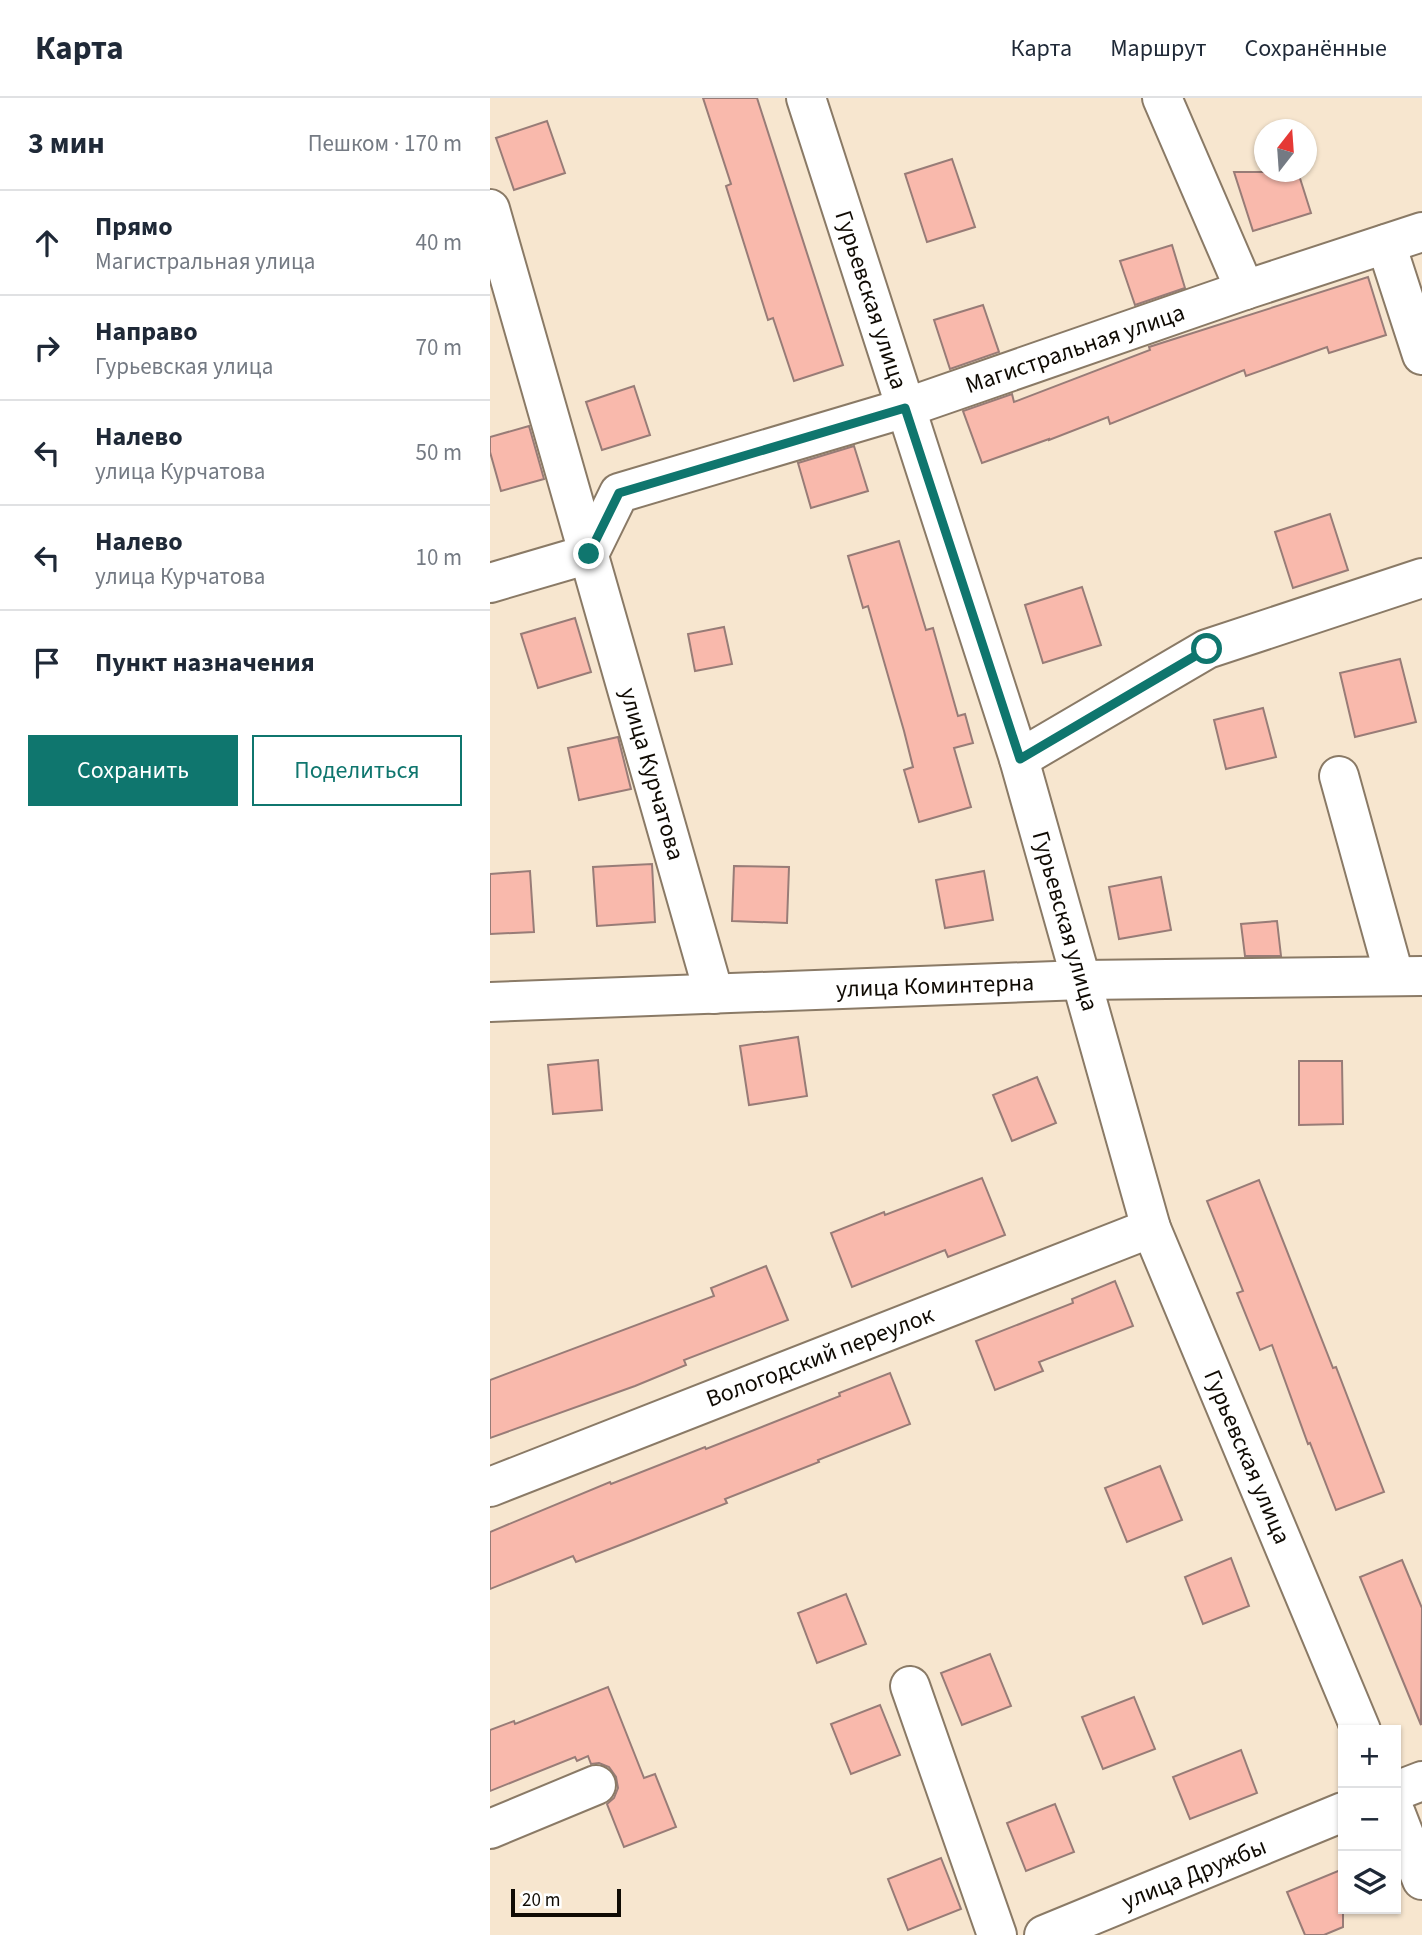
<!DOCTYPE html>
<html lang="ru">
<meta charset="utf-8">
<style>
:root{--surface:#fff;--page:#f6f6f7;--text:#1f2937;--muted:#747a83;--line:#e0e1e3;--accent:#0f766e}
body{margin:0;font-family:"Source Sans 3",sans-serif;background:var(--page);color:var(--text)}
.controls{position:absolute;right:21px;bottom:21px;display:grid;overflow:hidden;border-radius:0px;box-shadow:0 2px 5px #0004}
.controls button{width:63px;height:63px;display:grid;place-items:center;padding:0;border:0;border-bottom:2px solid var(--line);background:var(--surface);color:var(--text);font:35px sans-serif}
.compass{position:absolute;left:764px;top:21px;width:63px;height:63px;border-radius:50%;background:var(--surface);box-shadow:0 2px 5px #0004;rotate:17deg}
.scale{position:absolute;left:21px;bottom:18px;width:110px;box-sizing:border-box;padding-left:7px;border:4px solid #100b04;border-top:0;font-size:19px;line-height:24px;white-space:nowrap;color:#100b04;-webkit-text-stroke:5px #fff;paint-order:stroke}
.stop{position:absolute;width:21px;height:21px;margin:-16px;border:5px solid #0f766e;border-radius:50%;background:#fff}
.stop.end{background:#0f766e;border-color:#fff;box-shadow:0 2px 7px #0008}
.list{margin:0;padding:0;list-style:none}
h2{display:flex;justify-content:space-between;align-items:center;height:91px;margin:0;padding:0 28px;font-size:30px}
h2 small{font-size:23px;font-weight:400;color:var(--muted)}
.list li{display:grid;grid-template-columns:46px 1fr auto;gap:21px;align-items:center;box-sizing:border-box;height:105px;padding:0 28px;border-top:2px solid var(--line)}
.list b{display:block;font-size:26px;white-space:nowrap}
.list p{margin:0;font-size:23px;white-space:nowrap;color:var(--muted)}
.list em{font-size:23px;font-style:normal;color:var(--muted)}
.actions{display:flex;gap:14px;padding:21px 28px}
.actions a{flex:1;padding:16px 0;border:2px solid var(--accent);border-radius:0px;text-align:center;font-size:24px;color:var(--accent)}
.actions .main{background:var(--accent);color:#fff}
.icon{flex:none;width:38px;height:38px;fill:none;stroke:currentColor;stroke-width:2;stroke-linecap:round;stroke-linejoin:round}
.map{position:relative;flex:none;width:932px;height:1837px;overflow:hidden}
header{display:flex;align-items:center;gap:42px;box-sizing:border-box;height:98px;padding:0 35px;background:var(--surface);border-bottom:2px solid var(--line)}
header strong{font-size:33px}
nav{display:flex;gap:38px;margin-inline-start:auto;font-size:24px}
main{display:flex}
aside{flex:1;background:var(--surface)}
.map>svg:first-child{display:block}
.building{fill:#f9b9ac;stroke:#987c77;stroke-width:2}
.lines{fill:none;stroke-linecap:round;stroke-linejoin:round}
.minor-casing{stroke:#8a7a66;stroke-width:42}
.minor{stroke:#fff;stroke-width:38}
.route{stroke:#0f766e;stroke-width:9}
.labels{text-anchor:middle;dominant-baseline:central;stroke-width:6;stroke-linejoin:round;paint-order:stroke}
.street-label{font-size:24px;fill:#100b04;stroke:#fff}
</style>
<header>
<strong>Карта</strong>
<nav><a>Карта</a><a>Маршрут</a><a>Сохранённые</a></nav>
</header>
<main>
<aside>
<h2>3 мин<small>Пешком · 170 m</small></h2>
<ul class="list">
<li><svg class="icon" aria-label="ahead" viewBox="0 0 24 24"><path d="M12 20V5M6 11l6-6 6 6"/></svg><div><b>Прямо</b><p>Магистральная улица</p></div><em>40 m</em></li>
<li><svg class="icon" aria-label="right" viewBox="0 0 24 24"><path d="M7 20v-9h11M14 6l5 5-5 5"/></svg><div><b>Направо</b><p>Гурьевская улица</p></div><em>70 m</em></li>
<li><svg class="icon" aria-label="left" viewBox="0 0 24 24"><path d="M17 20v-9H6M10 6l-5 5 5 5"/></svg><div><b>Налево</b><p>улица Курчатова</p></div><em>50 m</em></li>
<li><svg class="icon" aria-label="left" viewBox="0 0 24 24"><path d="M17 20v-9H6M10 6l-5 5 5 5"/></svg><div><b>Налево</b><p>улица Курчатова</p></div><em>10 m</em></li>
<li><svg class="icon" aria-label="arrive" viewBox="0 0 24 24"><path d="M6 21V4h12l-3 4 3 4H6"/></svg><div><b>Пункт назначения</b></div></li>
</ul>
<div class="actions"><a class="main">Сохранить</a><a>Поделиться</a></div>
</aside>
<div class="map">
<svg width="932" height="1837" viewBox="0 0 932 1837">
<rect width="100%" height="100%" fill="#f7e6cf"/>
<g class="building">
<path d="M 213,0 L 267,0 L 353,267 L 304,283 L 283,220 L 278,222 L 236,88 L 241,86 Z"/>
<path d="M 57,23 L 75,75 L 24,92 L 6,40 Z"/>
<path d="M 462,61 L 485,129 L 437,144 L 415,76 Z"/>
<path d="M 744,74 L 808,74 L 821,115 L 763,133 Z"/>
<path d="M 682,147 L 695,190 L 645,207 L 630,163 Z"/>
<path d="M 878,179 L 896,237 L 839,255 L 837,249 L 756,278 L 754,272 L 620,326 L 618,319 L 559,342 L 559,341 L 492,365 L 473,313 L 522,296 L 524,304 L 660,252 L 659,249 Z"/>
<path d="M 493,207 L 509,254 L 460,271 L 444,222 Z"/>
<path d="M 144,288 L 160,337 L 112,352 L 96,304 Z"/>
<path d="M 39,328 L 54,381 L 11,393 L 0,354 L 0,339 Z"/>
<path d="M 364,348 L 378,393 L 321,410 L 308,365 Z"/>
<path d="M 840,416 L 858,472 L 803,490 L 785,434 Z"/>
<path d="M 409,443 L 436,532 L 443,530 L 468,618 L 475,616 L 483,645 L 464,650 L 481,709 L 429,724 L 414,672 L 423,669 L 414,633 L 378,508 L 373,510 L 358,458 Z"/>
<path d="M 592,489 L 611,547 L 553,565 L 535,507 Z"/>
<path d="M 85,520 L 101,574 L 48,590 L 31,536 Z"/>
<path d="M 234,529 L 242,566 L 205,573 L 198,536 Z"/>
<path d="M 910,561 L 926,624 L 865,639 L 850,575 Z"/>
<path d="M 773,610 L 786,659 L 736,671 L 724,622 Z"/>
<path d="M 128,639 L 141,691 L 89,702 L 78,650 Z"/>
<path d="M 162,766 L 165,824 L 107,828 L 103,769 Z"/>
<path d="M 244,768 L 299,769 L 297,825 L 242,823 Z"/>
<path d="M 40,773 L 44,834 L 0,836 L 0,776 Z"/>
<path d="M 494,773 L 503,822 L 455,830 L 446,782 Z"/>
<path d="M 671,779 L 681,832 L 629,841 L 619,789 Z"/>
<path d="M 787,823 L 791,858 L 755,858 L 751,826 Z"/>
<path d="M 308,939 L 317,998 L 259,1007 L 250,948 Z"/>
<path d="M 108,962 L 112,1012 L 63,1016 L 58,967 Z"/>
<path d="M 809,963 L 852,963 L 853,1026 L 809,1027 Z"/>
<path d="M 547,979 L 566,1025 L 522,1043 L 503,997 Z"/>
<path d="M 492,1080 L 515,1137 L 458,1159 L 455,1152 L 362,1189 L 341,1135 L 394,1114 L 395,1117 Z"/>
<path d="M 769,1082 L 843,1270 L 846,1269 L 894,1394 L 846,1412 L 820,1345 L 818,1346 L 782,1247 L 770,1252 L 747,1195 L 753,1193 L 717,1103 Z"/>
<path d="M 276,1168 L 298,1222 L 194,1262 L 196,1267 L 145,1288 L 0,1340 L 0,1282 L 224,1198 L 221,1190 Z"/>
<path d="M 625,1183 L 643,1228 L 549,1264 L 553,1273 L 505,1292 L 486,1243 L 583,1205 L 582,1201 Z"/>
<path d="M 400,1275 L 420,1326 L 328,1362 L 329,1364 L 235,1401 L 237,1405 L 143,1442 L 86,1464 L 83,1458 L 0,1491 L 0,1434 L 120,1384 L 121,1386 L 215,1349 L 216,1351 L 350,1298 L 349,1295 Z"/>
<path d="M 670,1368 L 692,1422 L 637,1444 L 615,1390 Z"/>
<path d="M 741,1460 L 759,1508 L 713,1526 L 695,1479 Z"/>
<path d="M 912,1462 L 932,1510 L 931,1627 L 870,1479 Z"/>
<path d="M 356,1496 L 376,1546 L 327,1565 L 308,1515 Z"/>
<path d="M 500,1556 L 521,1608 L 472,1627 L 451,1575 Z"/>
<path d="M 118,1589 L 154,1680 L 165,1676 L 186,1729 L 134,1749 L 117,1706 L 124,1700 L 128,1690 L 126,1679 L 119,1669 L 109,1665 L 101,1666 L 98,1658 L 87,1663 L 85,1659 L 0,1693 L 0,1632 L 24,1623 L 25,1626 Z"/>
<path d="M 644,1599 L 665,1651 L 613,1671 L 592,1619 Z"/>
<path d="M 390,1607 L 410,1657 L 361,1676 L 341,1626 Z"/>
<path d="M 751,1652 L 767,1695 L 700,1721 L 683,1679 Z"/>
<path d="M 565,1706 L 584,1754 L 536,1773 L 517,1725 Z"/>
<path d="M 451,1760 L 471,1811 L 418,1832 L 398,1781 Z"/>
<path d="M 853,1771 L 853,1829 L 834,1837 L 815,1837 L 797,1794 Z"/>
</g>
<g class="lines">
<g class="minor-casing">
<g id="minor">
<path d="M 316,0 L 529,661 L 661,1130 L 871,1632"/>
<path d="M 672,0 L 755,192"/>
<path d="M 0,111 L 224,896"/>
<path d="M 896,146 L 932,257"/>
<path d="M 0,485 L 99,456 L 129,395 L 415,310 L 755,192 L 932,134"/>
<path d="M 529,661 L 717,551 L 932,480"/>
<path d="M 849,678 L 904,877"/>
<path d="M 0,904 L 592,882 L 932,878"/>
<path d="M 0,1389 L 661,1130"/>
<path d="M 420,1588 L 507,1837"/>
<path d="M 906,1693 L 932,1683"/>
<path d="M 906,1716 L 932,1782"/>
<path d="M 0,1731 L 106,1687"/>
<path d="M 554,1837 L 853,1714"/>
</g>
</g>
<use href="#minor" class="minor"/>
</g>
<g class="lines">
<path class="route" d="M 99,456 L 129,395 L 415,310 L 530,661 L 717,551"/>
</g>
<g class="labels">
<g class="street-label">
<text transform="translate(381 202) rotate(72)">Гурьевская улица</text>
<text transform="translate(585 251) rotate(-19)">Магистральная улица</text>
<text transform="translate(162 676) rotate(74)">улица Курчатова</text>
<text transform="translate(575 823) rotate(74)">Гурьевская улица</text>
<text transform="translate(445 888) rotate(-2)">улица Коминтерна</text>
<text transform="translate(330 1259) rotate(-21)">Вологодский переулок</text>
<text transform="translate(757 1359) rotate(67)">Гурьевская улица</text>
<text transform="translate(704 1776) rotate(-22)">улица Дружбы</text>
</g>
</g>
</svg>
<div class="controls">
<button>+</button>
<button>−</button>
<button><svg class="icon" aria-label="layers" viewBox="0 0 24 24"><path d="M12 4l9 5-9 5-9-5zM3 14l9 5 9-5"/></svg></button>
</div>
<svg class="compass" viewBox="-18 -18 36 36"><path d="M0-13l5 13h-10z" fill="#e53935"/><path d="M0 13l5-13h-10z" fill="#747a83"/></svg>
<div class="scale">20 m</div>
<div class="stop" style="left:717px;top:551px"></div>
<div class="stop end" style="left:99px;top:456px"></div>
</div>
</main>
